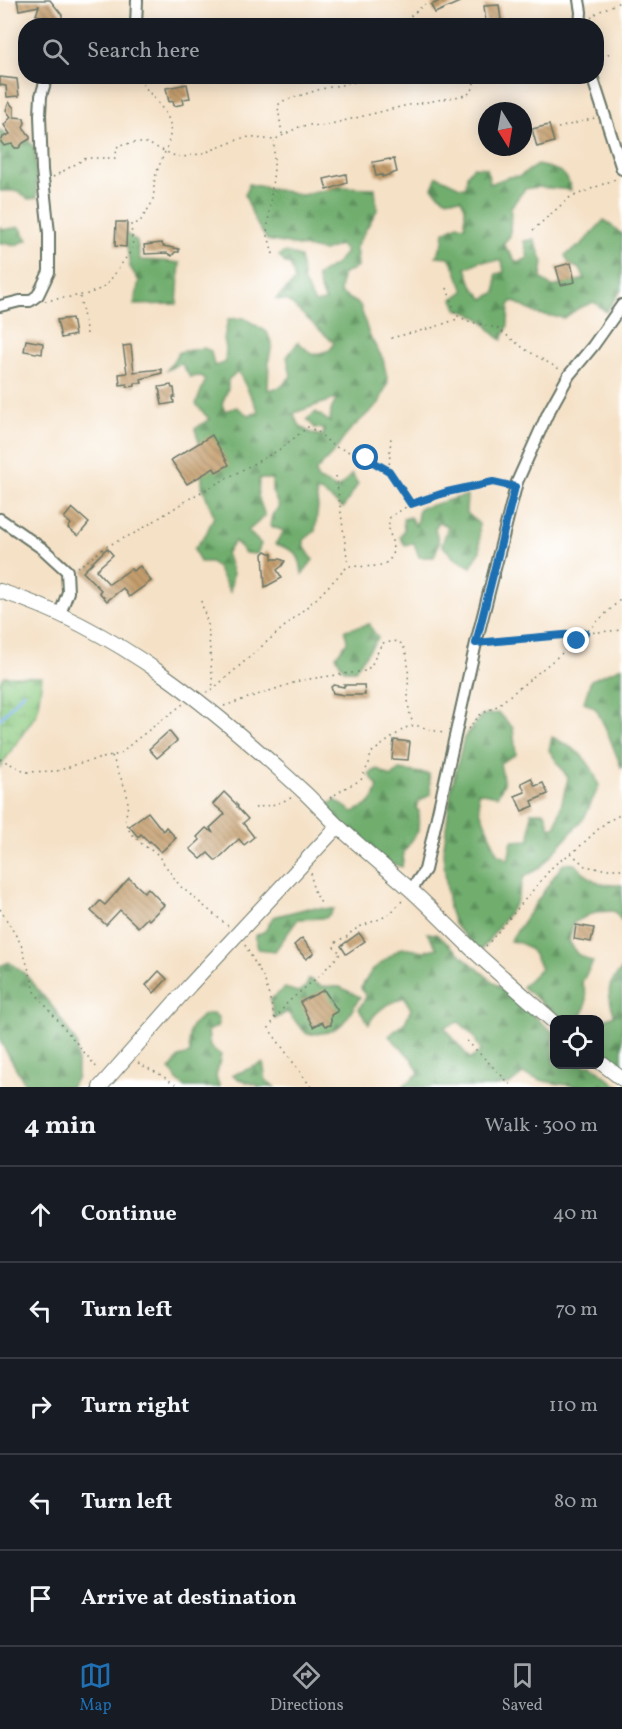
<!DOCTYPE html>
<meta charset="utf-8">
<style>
:root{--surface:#171b24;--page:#20242c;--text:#f1f3f6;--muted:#9ea1a6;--line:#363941;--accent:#1f6fb2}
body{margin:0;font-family:Vollkorn,serif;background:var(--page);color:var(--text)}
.controls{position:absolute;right:18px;bottom:18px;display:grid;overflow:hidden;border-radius:12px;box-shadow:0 3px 15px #0003}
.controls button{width:54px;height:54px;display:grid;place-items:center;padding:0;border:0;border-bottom:2px solid var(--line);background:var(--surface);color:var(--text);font:30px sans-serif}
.compass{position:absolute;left:478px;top:102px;width:54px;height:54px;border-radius:50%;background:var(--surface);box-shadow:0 3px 15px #0003;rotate:169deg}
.stop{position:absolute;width:18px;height:18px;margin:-14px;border:4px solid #1f6fb2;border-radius:50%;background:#fff}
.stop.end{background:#1f6fb2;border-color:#fff;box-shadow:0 2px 6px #0008}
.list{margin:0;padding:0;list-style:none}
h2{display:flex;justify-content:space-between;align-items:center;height:78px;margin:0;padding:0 24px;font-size:26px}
h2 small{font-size:20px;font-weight:400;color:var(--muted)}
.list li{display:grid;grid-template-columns:39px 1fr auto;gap:18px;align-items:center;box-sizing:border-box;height:96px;padding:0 24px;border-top:2px solid var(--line)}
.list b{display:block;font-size:22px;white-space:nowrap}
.list em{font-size:20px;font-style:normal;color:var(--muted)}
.icon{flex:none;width:33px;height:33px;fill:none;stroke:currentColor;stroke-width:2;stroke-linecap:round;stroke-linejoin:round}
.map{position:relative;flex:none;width:622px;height:1087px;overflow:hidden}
.search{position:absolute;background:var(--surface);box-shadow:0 3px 15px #0003;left:18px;right:18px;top:18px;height:66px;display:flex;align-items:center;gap:15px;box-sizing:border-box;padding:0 21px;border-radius:24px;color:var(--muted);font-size:22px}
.sheet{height:558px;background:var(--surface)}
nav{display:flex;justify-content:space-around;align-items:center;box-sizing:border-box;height:84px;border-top:2px solid var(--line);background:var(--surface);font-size:16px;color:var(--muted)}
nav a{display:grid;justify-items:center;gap:3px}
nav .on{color:var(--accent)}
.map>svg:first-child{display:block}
.forest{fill:url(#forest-firs);stroke:#487651;stroke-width:1.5;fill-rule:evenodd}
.wetland{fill:url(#wetland-marsh);stroke:#56845a;stroke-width:1.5}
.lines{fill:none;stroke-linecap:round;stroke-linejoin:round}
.stream{stroke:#81b5ee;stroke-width:3}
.building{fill:url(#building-back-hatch)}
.minor-casing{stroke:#6a7667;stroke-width:14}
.tertiary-casing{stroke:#6a7667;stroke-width:16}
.path{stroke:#6a7667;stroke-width:1.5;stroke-dasharray:1.5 4.5;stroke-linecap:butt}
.minor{stroke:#fff;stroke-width:10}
.tertiary{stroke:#fff;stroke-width:14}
.route{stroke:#1f6fb2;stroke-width:8}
</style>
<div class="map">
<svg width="622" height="1087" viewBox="0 0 622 1087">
<defs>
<pattern id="forest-firs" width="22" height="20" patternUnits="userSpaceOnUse" patternTransform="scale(1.5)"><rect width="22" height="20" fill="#71ae6e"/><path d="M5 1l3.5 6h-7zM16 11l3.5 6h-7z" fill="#5c8f5b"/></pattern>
<pattern id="wetland-marsh" width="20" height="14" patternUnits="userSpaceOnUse" patternTransform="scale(1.5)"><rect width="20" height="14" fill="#8cca80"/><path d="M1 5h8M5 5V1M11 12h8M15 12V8" fill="none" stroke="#72a56a"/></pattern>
<pattern id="building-back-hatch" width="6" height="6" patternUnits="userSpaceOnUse" patternTransform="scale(1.5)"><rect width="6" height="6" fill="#c59e6d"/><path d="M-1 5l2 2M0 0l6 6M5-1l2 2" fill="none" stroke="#9f825a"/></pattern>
</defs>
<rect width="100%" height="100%" fill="#fff"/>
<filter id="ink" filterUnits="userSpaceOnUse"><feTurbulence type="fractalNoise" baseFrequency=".0167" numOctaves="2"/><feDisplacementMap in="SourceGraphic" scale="12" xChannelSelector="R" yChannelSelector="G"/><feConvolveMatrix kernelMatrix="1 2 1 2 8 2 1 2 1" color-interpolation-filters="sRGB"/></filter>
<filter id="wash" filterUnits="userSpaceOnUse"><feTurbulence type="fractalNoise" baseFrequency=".008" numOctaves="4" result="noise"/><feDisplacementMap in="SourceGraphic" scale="24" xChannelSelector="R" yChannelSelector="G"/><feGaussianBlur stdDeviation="1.35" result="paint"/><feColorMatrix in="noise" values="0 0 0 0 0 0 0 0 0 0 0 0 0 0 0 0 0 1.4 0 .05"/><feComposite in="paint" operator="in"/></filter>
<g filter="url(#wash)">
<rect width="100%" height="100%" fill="#f5e1c6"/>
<g class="forest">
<path d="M 0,130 L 8,136 L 27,138 L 35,150 L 37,198 L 28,199 L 18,191 L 0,191 Z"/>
<path d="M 537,165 C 555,169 568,170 571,190 L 537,187 L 525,189 L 511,207 L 510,236 L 503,244 L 517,263 L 528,258 L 524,241 L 534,239 L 543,262 L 541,278 L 552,287 L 585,279 L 580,269 L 569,264 L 565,255 L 581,245 L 604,220 L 622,234 L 622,289 L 606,312 L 594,302 L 579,308 L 564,318 L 537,314 L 513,301 L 509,305 L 508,325 L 502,340 C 492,334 491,330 484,322 C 477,315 466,312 457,309 L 453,299 L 464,291 L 454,266 L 449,257 L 436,256 L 443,242 L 444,232 L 458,225 L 465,226 L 465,207 L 461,199 L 445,199 L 432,188 L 437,176 L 460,187 L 466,187 L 467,175 L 473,167 L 487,168 L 490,184 L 508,177 L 520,176 ZM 480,261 L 502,261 L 504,272 L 496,274 L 496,292 L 484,299 L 473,287 L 466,268 Z"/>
<path d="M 249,184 L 302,195 L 338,187 L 375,188 L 377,210 L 356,247 L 358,266 L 342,275 L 340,293 L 360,305 L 369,335 L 383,359 L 388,382 L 379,403 L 349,431 L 334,452 L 316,471 L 317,479 L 338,489 L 352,474 L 358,484 L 343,508 L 323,493 L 316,491 L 318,507 L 315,531 L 304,540 L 304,546 L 313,560 L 302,574 C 300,553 295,550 275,544 L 284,531 L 270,526 L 272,515 L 279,507 L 272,491 L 272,479 L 259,479 L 258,496 L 265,516 L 248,531 L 261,544 L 257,554 L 245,553 L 235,541 L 226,553 L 233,573 L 230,592 L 217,568 L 211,562 L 200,562 L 194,549 L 206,534 L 214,516 L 202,486 L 201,449 L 195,429 L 209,419 L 196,404 L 205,381 L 202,376 L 190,377 L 181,363 L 167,370 L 179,352 L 204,348 L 211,351 L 214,366 L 225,363 L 226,348 L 224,339 L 228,319 L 244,318 L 267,332 L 272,345 L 269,359 L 268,390 L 281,387 L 291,376 L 287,357 L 298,342 L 313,355 L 330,350 L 334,343 L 288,301 L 276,299 L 295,281 L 291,266 L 285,263 L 279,256 L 285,252 L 300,257 L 304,283 L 315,303 L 326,301 L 321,293 L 317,276 L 335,265 L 346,252 L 340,245 L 324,251 L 267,240 L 255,221 L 245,195 ZM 238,371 L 259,412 L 248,415 L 237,407 L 225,411 L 222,404 L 228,389 L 228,380 ZM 337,398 L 331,410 L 330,422 L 316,412 L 307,419 L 315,428 L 324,429 L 323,436 C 309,434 297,428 294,413 Z"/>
<path d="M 0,226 L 2,230 L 20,227 L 28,240 L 15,245 L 0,243 Z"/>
<path d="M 125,233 L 137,241 L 140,260 L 163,261 L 180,263 L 177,304 L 134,305 L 139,281 L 130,267 Z"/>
<path d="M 467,496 L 466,512 L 479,524 L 480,551 L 471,567 L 454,558 L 442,545 L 448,526 L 439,522 L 435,528 L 439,543 L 434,557 L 419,557 L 414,543 L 405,545 L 400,537 L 404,530 L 403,519 L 410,517 L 416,526 L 419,508 C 436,505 451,498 467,496 Z"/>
<path d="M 370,624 L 371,628 L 378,638 L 355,670 L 344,670 L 336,656 L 347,642 L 345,630 Z"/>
<path d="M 622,667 L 622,769 L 606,729 L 596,709 L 584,702 L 591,680 Z"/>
<path d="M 499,713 L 513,728 L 516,754 L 500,763 L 504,784 L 497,796 L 478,792 L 480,810 L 497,853 L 508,860 L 512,841 L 530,840 L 531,812 L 545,812 L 550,828 L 556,826 L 568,778 L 549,750 L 552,737 C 577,750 590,757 599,786 L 584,818 L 541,867 L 524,877 L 516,903 L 480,952 L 454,924 L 449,908 L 443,854 L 451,790 L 464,738 L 482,715 Z"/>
<path d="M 377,769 L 391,777 L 399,770 L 429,774 L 431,794 L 418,802 L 416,808 L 419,811 L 418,831 L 404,852 L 402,867 L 381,860 L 323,809 L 335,800 L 353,812 C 368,805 373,804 378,787 L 369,774 Z"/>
<path d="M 564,863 L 575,864 C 592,881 597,886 622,885 L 622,921 L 614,911 L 595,912 L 573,923 L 569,941 L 577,954 L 593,962 L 582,982 C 588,995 588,1007 580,1019 L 562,1019 L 522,987 L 541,968 C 532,951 531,944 510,941 L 555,875 Z"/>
<path d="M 308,908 L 334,909 L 326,918 L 298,919 L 275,951 L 258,949 L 255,936 L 265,931 L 273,917 Z"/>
<path d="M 427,933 L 436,934 L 554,1033 L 554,1064 L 592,1065 L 619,1087 C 585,1087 554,1087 523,1074 L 510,1084 L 488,1087 L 402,1087 L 419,1073 L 412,1059 L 389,1036 L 405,1022 L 411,1009 L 404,997 C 389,1004 376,1009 369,1024 L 359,1009 L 366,997 L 361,988 L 372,970 L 401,948 L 424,951 L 437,948 ZM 459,1022 L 473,1035 L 481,1051 L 470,1059 L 444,1027 Z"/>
<path d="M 9,962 L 25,974 L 55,1010 L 77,1044 L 77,1077 L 71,1087 L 27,1087 L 0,1041 L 0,966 Z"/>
<path d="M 622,969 L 622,1070 L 600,1052 L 600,1021 L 614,1015 C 608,994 605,985 622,969 Z"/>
<path d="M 309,979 L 320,986 L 340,987 L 360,997 C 344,1023 341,1035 307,1034 L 287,1012 L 275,1019 L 270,1000 L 285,988 L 298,992 L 306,986 Z"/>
<path d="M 206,1014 L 213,1014 L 219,1019 L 217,1027 L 208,1031 L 210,1047 L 221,1055 L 216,1077 L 220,1087 L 185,1087 L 177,1080 L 170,1069 L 179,1057 L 190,1054 C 189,1032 185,1027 206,1014 Z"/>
<path d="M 263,1063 L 266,1080 L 275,1087 L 258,1087 L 257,1085 L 240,1080 L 233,1075 Z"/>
</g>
<path class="wetland" d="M 4,676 L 42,677 L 37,713 L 0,767 L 0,681 Z"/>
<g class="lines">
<path class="stream" d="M 0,719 L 23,692"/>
</g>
<g id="blocks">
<g class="building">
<path d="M 17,0 L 50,0 L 62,15 L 62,19 L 58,21 L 36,15 L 39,6 L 19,10 Z"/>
<path d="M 437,0 L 464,0 L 435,13 L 431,5 L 438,2 Z"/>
<path d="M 499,5 L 501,20 L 486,22 L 484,6 Z"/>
<path d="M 0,77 L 17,79 L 19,96 L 7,97 L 6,86 L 0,85 Z"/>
<path d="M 187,84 L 190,98 L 183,99 L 184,104 L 174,106 L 173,101 L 169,102 L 166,88 Z"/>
<path d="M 9,102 L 14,108 L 14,117 L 24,118 L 25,123 L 23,127 L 30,136 L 30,139 L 23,143 L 19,148 L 15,148 L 12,144 L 4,146 L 1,142 L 3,137 L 10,134 L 4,125 L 11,117 L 6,110 Z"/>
<path d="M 549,125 L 554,142 L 537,147 L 532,129 Z"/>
<path d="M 390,159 L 390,160 L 394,159 L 397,172 L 382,177 L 382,175 L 376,176 L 373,162 Z"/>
<path d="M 346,174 L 347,183 L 327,190 L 324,179 Z"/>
<path d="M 116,222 L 127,222 L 126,247 L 115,246 Z"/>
<path d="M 162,243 L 163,246 L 179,249 L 179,252 L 175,252 L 172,256 L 167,253 L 145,254 L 144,245 Z"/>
<path d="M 571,263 L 575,282 L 561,285 L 556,267 Z"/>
<path d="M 72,318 L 75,335 L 61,338 L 57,320 Z"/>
<path d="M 26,340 L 43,343 L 42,354 L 24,351 Z"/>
<path d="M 131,345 L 134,372 L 161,369 L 162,373 L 141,379 L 142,383 L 135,383 L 135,386 L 127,387 L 127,384 L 120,385 L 119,374 L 127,373 L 123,346 Z"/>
<path d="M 171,385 L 172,388 L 174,388 L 175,397 L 173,397 L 174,403 L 162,405 L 159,387 Z"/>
<path d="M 212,435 L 229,465 L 216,472 L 214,468 L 187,484 L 171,460 Z"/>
<path d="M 72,508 L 89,523 L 78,536 L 68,528 L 71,524 L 64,518 Z"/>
<path d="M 107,548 L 113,555 L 96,570 L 109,584 L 131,569 L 133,571 L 140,566 L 151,581 L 129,597 L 123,588 L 107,601 L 99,592 L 101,590 L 83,572 Z"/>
<path d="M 266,551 L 272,554 L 272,559 L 280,559 L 285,561 L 282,566 L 277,570 L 282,578 L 265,587 L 263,554 Z"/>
<path d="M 334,685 L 344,687 L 344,685 L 364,685 L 365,695 L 344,695 L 333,693 L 331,687 Z"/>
<path d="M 169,731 L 177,741 L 157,758 L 149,749 Z"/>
<path d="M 394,740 L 410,742 L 408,760 L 392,759 Z"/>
<path d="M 531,778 L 535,786 L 543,783 L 548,794 L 532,801 L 534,806 L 522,811 L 515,796 L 525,792 L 521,783 Z"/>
<path d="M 224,792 L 238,806 L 237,807 L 248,819 L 243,823 L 254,837 L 244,845 L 239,839 L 216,861 L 208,853 L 201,859 L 190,849 L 200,840 L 197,837 L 206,828 L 213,833 L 210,828 L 225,814 L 213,804 Z"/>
<path d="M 148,812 L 163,831 L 166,827 L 176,838 L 161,852 L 150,841 L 149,842 L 141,834 L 138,837 L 129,826 Z"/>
<path d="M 129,878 L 144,892 L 148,888 L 164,905 L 149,920 L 147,918 L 138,927 L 120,910 L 106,925 L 91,911 L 100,901 L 105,905 Z"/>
<path d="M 576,925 L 594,928 L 591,942 L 574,939 Z"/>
<path d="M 359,933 L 365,941 L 346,954 L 341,946 Z"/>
<path d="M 302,938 L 314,953 L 306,959 L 294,945 Z"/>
<path d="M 159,971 L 167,979 L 154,993 L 146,985 Z"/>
<path d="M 324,990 L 338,1011 L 331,1015 L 331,1025 L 325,1026 L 322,1022 L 313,1027 L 300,1002 Z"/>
</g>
</g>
</g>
<g filter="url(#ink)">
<use href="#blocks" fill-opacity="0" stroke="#6a7667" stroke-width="1.5"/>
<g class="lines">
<g class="minor-casing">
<g id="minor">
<path d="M 579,0 L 581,12 L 580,26"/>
<path d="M 136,26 L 137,0"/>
<path d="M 592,76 L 622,169"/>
<path d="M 0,306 L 20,301 L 30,301 L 38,295 L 49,272 L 49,233 L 42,170 L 40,115 L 41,96 L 47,76"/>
<path d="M 0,519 L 43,549 L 67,571 L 68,592 L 60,614"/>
<path d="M 411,890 L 425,870 L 476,643 L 517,482 L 548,413 L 569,375 L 593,346 L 622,305"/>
</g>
</g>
<g class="tertiary-casing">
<g id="tertiary">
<path d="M 0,591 C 119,629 214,709 304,792 C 316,803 327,816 339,827 C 363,849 387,869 411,890 C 433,910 454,932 476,953 C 502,977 528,999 554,1022"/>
<path d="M 600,1062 L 622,1079"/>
<path d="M 100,1087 L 190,985 L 338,826"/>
</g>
</g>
<g class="path">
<path d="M 591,18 L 598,12 L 622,1"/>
<path d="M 405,26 L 407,19 L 425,4"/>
<path d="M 543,26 L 569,25"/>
<path d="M 596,57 L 612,53"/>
<path d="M 558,128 L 595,118"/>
<path d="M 282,134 L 278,107 L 278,105 L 283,101 L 321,89 L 385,76"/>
<path d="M 53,177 L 86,158 L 115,158 L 118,145 L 132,143 L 147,143 L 175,156 L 183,157 L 204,153 L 245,137 L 274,140 L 301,126 L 310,125 L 320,126 L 331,124 L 404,106 L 466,95 C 474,91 475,85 473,76"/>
<path d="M 533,230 L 569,198 L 618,178"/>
<path d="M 273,254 L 267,232 L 274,169 L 274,141"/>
<path d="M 447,288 L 456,315 L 468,321 L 497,328 L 526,350 L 561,370"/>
<path d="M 80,297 L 87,334"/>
<path d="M 45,301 L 88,294 L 100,289 L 108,283 L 133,248 L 131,225 L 140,222 C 143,216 149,209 152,202 C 155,195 153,186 155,178 C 159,161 173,143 170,124 C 169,113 148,92 141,82 L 139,76"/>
<path d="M 391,338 L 435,327 L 460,318"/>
<path d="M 389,470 L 391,435"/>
<path d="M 336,476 L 348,565"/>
<path d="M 77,567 L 86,562 L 107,546 L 137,532 L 192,497 L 279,450 L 308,427 L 318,432 L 333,446 L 366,458 L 389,471 L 411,504"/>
<path d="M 201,601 L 208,625 L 213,689"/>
<path d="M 587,633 L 622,630"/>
<path d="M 488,641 L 582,634"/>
<path d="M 206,692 L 213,689 L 317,598 L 348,566 C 369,566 398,572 392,541 C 390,533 387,526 390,517 L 411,504 L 447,492 L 493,482 L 506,485"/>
<path d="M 224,706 L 302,680 L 365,671 L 371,666 L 382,643 L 398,641 C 418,655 400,703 414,724"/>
<path d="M 468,729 L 480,715 L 497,706 L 577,641 L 622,598"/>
<path d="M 112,756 L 127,793 L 128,804 L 125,822 L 130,832 L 143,845 L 157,854 L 180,886 L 228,926"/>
<path d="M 0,759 L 27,772 L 57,771 L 84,762 L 112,756 L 122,753 L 132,743 L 183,704"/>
<path d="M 330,798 L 347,787 L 361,780 L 369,763 L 371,753 L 405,728 L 415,725 L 446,734"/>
<path d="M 255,808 L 276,804 L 291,798"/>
<path d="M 571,853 L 585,866 L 600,869 L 622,869"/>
<path d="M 311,873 L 313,889 L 322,905"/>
<path d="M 0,909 L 21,944 L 36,994 L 98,1069"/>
<path d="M 245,945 L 265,981 L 275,1019"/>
<path d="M 486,946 L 554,865 L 577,849 L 606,822 L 622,814"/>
<path d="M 467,1041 L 513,1087"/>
<path d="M 138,1063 L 161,1075 L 179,1087"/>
<path d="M 311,1087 L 269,1029 L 269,1027 L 288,1002 L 319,976 L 341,953 L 334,948 L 335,943 L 343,938 L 346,938 C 354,926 372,923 384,917 C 392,913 397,906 403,900"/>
</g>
<use href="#minor" class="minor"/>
<use href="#tertiary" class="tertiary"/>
</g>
</g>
<g class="lines" filter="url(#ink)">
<path class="route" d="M 366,458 L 389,471 L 411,504 L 447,492 L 493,482 L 515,487 L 476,643 L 585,633 L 577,641"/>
</g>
</svg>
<div class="controls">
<button><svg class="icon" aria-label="locate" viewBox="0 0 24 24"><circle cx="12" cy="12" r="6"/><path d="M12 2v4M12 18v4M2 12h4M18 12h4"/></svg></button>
</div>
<svg class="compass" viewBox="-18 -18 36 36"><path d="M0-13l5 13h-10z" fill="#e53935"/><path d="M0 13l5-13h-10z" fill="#9ea1a6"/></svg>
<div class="stop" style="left:366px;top:458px"></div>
<div class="stop end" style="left:577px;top:641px"></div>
<div class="search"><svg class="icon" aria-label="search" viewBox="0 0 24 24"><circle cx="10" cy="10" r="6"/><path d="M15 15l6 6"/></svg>Search here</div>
</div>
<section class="sheet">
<h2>4 min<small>Walk · 300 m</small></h2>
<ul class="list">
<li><svg class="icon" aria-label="ahead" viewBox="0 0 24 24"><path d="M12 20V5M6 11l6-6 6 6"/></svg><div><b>Continue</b></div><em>40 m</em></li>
<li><svg class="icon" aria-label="left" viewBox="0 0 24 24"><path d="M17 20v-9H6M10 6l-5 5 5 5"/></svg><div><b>Turn left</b></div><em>70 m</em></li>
<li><svg class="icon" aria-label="right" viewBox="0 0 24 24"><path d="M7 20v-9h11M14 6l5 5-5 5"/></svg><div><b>Turn right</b></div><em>110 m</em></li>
<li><svg class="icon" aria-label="left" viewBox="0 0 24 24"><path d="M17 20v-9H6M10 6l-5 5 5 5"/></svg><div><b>Turn left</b></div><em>80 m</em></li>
<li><svg class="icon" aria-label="arrive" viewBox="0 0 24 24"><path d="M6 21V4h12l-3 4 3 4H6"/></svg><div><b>Arrive at destination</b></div></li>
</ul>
</section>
<nav>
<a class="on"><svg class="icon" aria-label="map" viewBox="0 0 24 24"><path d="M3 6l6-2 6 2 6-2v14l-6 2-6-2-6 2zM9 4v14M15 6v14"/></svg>Map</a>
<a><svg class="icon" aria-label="directions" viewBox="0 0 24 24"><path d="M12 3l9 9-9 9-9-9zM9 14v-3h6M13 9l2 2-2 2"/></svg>Directions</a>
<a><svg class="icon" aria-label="saved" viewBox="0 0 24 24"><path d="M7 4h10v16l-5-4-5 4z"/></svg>Saved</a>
</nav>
